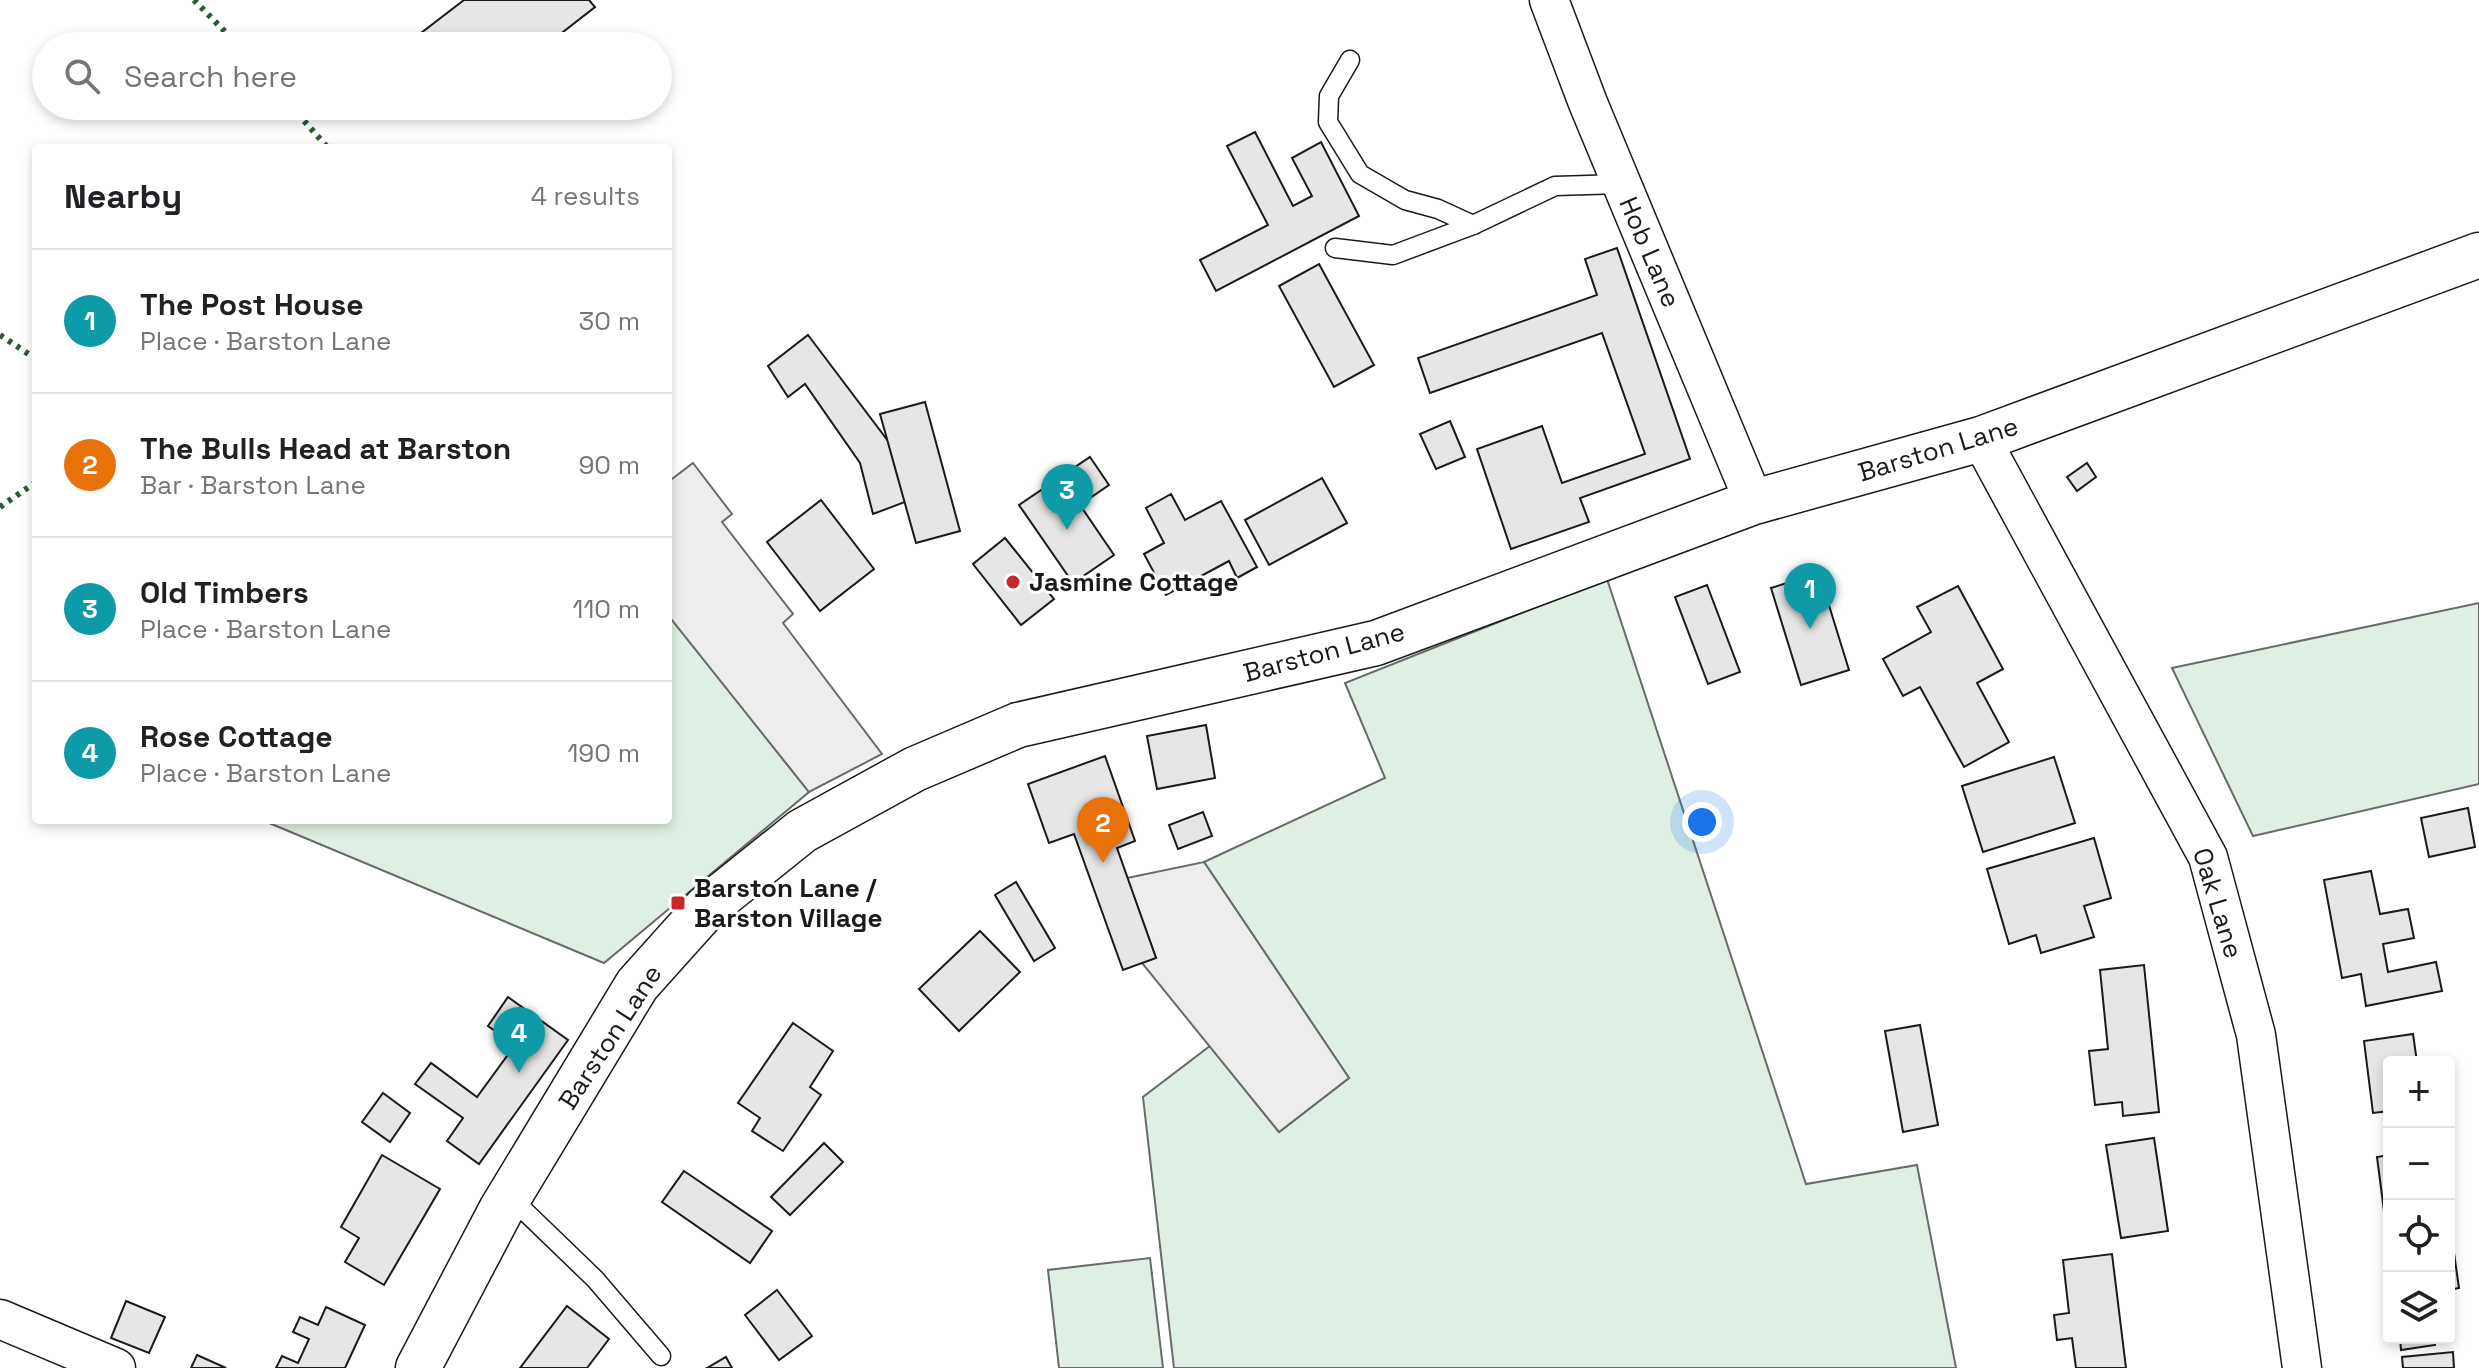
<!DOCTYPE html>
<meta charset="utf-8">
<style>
:root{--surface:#fff;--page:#f2f2f2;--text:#202124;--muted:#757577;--line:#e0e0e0;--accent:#b45309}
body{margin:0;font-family:"Space Grotesk",sans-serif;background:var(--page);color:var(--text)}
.controls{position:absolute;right:24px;bottom:24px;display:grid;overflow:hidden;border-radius:8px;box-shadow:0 4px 12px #0003}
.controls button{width:72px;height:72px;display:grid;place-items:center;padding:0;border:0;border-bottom:2px solid var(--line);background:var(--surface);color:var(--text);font:40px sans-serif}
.you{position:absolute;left:1702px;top:822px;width:28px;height:28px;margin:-20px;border:6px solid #fff;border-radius:50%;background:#1a73e8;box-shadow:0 0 0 12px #1a73e833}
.badge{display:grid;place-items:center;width:52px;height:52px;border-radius:50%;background:var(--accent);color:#fff;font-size:26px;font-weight:700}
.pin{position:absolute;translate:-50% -66px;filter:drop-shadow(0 2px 4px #0008)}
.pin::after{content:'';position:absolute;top:42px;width:28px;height:24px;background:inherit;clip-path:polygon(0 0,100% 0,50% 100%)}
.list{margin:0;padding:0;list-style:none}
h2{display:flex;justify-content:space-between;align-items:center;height:104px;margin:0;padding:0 32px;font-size:34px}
h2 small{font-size:26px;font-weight:400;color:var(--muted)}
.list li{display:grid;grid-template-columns:52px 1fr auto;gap:24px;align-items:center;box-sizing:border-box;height:144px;padding:0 32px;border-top:2px solid var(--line)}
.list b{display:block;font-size:30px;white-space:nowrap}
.list p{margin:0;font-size:26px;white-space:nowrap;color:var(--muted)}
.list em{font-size:26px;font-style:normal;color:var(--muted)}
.icon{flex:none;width:44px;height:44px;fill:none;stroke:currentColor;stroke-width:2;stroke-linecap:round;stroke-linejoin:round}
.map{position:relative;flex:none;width:2479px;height:1368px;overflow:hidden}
.search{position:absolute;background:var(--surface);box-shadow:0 4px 12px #0003;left:32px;top:32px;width:640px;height:88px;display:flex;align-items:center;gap:20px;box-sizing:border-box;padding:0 28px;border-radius:44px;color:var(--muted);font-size:30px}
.panel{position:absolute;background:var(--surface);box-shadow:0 4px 12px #0003;left:32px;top:144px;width:640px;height:680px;border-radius:8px}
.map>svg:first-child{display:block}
.green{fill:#e0efe3;stroke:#6a6a6a;stroke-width:2}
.parking{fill:#ededed;stroke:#6a6a6a;stroke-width:2}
.building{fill:#e6e6e6;stroke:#1a1a1a;stroke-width:2}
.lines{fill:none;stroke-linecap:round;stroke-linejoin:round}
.lane-casing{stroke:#1a1a1a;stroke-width:21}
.street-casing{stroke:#1a1a1a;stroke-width:41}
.secondary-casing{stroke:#1a1a1a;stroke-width:47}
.lane{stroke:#fff;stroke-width:18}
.street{stroke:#fff;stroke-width:38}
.secondary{stroke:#fff;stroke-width:44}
.hedge{stroke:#2b5a34;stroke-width:6;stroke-dasharray:4 6;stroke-linecap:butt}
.poi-dot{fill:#c62828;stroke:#fff;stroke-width:3}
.labels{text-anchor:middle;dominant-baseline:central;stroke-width:6;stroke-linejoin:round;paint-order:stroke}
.street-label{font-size:26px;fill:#1a1a1a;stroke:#fff}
.poi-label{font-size:26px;font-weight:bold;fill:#1a1a1a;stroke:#fff;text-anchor:start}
</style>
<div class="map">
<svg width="2479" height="1368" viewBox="0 0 2479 1368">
<rect width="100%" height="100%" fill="#fff"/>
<g class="green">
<path d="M 1607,579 L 1806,1184 L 1917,1165 L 1956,1368 L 1174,1368 L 1143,1097 L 1210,1046 L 1279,1132 L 1349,1078 L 1204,862 L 1385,778 L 1345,683 Z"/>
<path d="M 2479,603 L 2479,784 L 2253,836 L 2172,668 Z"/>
<path d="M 668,615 L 809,792 L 604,963 L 262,820 L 668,820 Z"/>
<path d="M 1150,1258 L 1163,1368 L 1059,1368 L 1048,1270 Z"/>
</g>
<g class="parking">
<path d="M 693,463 L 732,514 L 722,522 L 793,614 L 783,623 L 882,754 L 809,792 L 668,615 L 668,482 Z"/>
<path d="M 1204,862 L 1349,1078 L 1279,1132 L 1142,963 L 1156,958 L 1127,878 Z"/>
</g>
<g class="building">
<path d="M 464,0 L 589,0 L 595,7 L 545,46 L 417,46 L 412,40 Z"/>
<path d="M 1255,132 L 1293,206 L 1312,196 L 1292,158 L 1321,142 L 1359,216 L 1216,291 L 1200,260 L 1268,225 L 1227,146 Z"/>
<path d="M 1617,248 L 1690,459 L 1580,498 L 1589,522 L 1511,549 L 1477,449 L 1542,426 L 1562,483 L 1645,454 L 1602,333 L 1430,393 L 1418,358 L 1597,295 L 1585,259 Z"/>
<path d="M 1319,264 L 1374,365 L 1334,387 L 1279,286 Z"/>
<path d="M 808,335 L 888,441 L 905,502 L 873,514 L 860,463 L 805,384 L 788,397 L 768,366 Z"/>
<path d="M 925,402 L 960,531 L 916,543 L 880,414 Z"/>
<path d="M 1450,421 L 1465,457 L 1436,469 L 1420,434 Z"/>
<path d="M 1090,457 L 1109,485 L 1080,505 L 1114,555 L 1073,583 L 1019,505 Z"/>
<path d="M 2087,463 L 2096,477 L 2077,491 L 2067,477 Z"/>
<path d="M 1322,478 L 1347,523 L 1269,565 L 1245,520 Z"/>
<path d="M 1171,494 L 1185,520 L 1221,501 L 1257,567 L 1237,578 L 1229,561 L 1166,595 L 1144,554 L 1164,543 L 1146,508 Z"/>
<path d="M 821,500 L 874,569 L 820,611 L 767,542 Z"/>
<path d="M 1005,538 L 1054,599 L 1021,625 L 973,564 Z"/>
<path d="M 1819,573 L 1849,670 L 1801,685 L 1771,588 Z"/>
<path d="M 1707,585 L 1740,672 L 1708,684 L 1675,597 Z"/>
<path d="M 1958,586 L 2003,669 L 1977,683 L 2009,742 L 1964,767 L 1920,687 L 1903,696 L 1883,659 L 1931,632 L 1917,607 Z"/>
<path d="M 1206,725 L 1215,778 L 1157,789 L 1147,736 Z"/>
<path d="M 1105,756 L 1135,841 L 1117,848 L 1156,958 L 1123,970 L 1074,834 L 1049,843 L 1028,784 Z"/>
<path d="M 2054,757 L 2075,823 L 1983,852 L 1962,786 Z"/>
<path d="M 2468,808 L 2475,847 L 2429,857 L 2421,818 Z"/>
<path d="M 1203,812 L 1212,836 L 1178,849 L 1169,825 Z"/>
<path d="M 2094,838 L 2111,898 L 2084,906 L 2094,937 L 2041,953 L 2036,935 L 2009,944 L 1987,869 Z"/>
<path d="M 2371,871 L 2380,914 L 2408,909 L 2414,938 L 2383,944 L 2388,972 L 2436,962 L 2442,991 L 2366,1006 L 2361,974 L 2342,978 L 2324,880 Z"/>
<path d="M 1016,882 L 1055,948 L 1034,961 L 995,895 Z"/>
<path d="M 980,931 L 1020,972 L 959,1031 L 919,989 Z"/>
<path d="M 2144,965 L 2159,1112 L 2123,1116 L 2122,1102 L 2095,1105 L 2089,1051 L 2108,1049 L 2100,970 Z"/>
<path d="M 508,997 L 568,1040 L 479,1164 L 447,1141 L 463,1118 L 415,1084 L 431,1063 L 477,1097 L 515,1045 L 488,1026 Z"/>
<path d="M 793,1023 L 833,1051 L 810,1087 L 821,1095 L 783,1151 L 752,1131 L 760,1118 L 738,1103 Z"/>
<path d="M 1920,1025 L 1938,1125 L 1903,1132 L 1885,1031 Z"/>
<path d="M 2413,1034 L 2417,1062 L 2389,1062 L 2389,1111 L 2373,1113 L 2364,1041 Z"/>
<path d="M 383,1093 L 410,1113 L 390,1142 L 362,1122 Z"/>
<path d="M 2154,1138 L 2168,1231 L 2121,1238 L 2106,1145 Z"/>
<path d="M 824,1143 L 843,1162 L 790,1215 L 771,1197 Z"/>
<path d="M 382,1155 L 440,1189 L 384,1285 L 345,1262 L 359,1238 L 341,1227 Z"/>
<path d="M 2389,1155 L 2389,1242 L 2388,1242 L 2377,1157 Z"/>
<path d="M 684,1171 L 772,1231 L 750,1263 L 662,1202 Z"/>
<path d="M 2454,1253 L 2459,1288 L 2449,1290 L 2449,1254 Z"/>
<path d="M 2112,1254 L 2126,1368 L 2076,1368 L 2072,1338 L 2057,1340 L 2054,1315 L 2069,1313 L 2063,1260 Z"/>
<path d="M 777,1290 L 812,1336 L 779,1360 L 745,1315 Z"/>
<path d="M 126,1301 L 165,1317 L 149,1353 L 111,1338 Z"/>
<path d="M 567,1306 L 609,1339 L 587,1368 L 520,1368 Z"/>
<path d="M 326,1307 L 365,1325 L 345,1368 L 276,1368 L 282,1356 L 298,1363 L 309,1339 L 293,1332 L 300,1317 L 318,1325 Z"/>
<path d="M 2400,1338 L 2434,1338 L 2435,1345 L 2401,1350 Z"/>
<path d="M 2453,1352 L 2454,1368 L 2403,1368 L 2402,1357 Z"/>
<path d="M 197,1355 L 226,1368 L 191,1368 Z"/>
<path d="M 726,1357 L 732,1368 L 707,1368 Z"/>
</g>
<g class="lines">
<g class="lane-casing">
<g id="lane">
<path d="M 1350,60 L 1329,96 L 1328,122 L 1360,174 L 1405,200 L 1438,209 L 1473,225"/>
<path d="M 1335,248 L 1393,255 L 1473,225 L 1555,186 L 1621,184"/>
<path d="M 509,1196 L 595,1279 L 661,1356"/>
</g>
</g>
<g class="street-casing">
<g id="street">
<path d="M 1549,0 L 1588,103 L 1754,502"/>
<path d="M 1981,439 L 2208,857 L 2256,1035 L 2302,1368"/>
<path d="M 0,1319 L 116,1368"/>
</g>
</g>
<g class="secondary-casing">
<path id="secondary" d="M 418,1368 L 501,1210 L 637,985 L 706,908 L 802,831 L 915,769 L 1018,725 L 1376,643 L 1754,502 L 1981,439 L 2479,255"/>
</g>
<use href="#lane" class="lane"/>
<use href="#street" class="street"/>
<use href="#secondary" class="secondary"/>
<g class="hedge">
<path d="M 194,0 L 239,46"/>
<path d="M 291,106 L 328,148"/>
<path d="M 0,335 L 36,359"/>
<path d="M 0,507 L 36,482"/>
</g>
</g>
<g class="poi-dot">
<circle cx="1013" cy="582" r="8"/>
<rect x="670" y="895" width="16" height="16" rx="4"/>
</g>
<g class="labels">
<g class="street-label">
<text transform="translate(1650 252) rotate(67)">Hob Lane</text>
<text transform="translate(1938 449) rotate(-17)">Barston Lane</text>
<text transform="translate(1324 652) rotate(-15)">Barston Lane</text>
<text transform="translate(2218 903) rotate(73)">Oak Lane</text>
<text transform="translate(610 1037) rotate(-57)">Barston Lane</text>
</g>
<g class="poi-label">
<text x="1029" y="582">Jasmine Cottage</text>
<text x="694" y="888">Barston Lane /<tspan x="694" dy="30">Barston Village</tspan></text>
</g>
</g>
</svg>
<div class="controls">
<button>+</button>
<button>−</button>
<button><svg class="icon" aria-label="locate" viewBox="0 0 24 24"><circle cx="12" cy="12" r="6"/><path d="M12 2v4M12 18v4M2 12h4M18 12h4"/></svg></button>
<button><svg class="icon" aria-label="layers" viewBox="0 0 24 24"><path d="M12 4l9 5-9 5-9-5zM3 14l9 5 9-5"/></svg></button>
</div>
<div class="you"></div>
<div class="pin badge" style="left:1810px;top:629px;background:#0f9aa8">1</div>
<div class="pin badge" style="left:1103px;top:863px;background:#e8710a">2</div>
<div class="pin badge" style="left:1067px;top:530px;background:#0f9aa8">3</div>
<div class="pin badge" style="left:519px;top:1073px;background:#0f9aa8">4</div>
<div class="search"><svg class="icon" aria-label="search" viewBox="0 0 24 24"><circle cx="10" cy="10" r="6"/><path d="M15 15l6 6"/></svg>Search here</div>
<section class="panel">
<h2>Nearby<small>4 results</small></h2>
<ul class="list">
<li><span class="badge" style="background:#0f9aa8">1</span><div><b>The Post House</b><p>Place · Barston Lane</p></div><em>30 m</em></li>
<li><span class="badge" style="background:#e8710a">2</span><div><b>The Bulls Head at Barston</b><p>Bar · Barston Lane</p></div><em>90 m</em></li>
<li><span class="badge" style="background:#0f9aa8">3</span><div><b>Old Timbers</b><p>Place · Barston Lane</p></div><em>110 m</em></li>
<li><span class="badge" style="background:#0f9aa8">4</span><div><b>Rose Cottage</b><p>Place · Barston Lane</p></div><em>190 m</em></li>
</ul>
</section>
</div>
